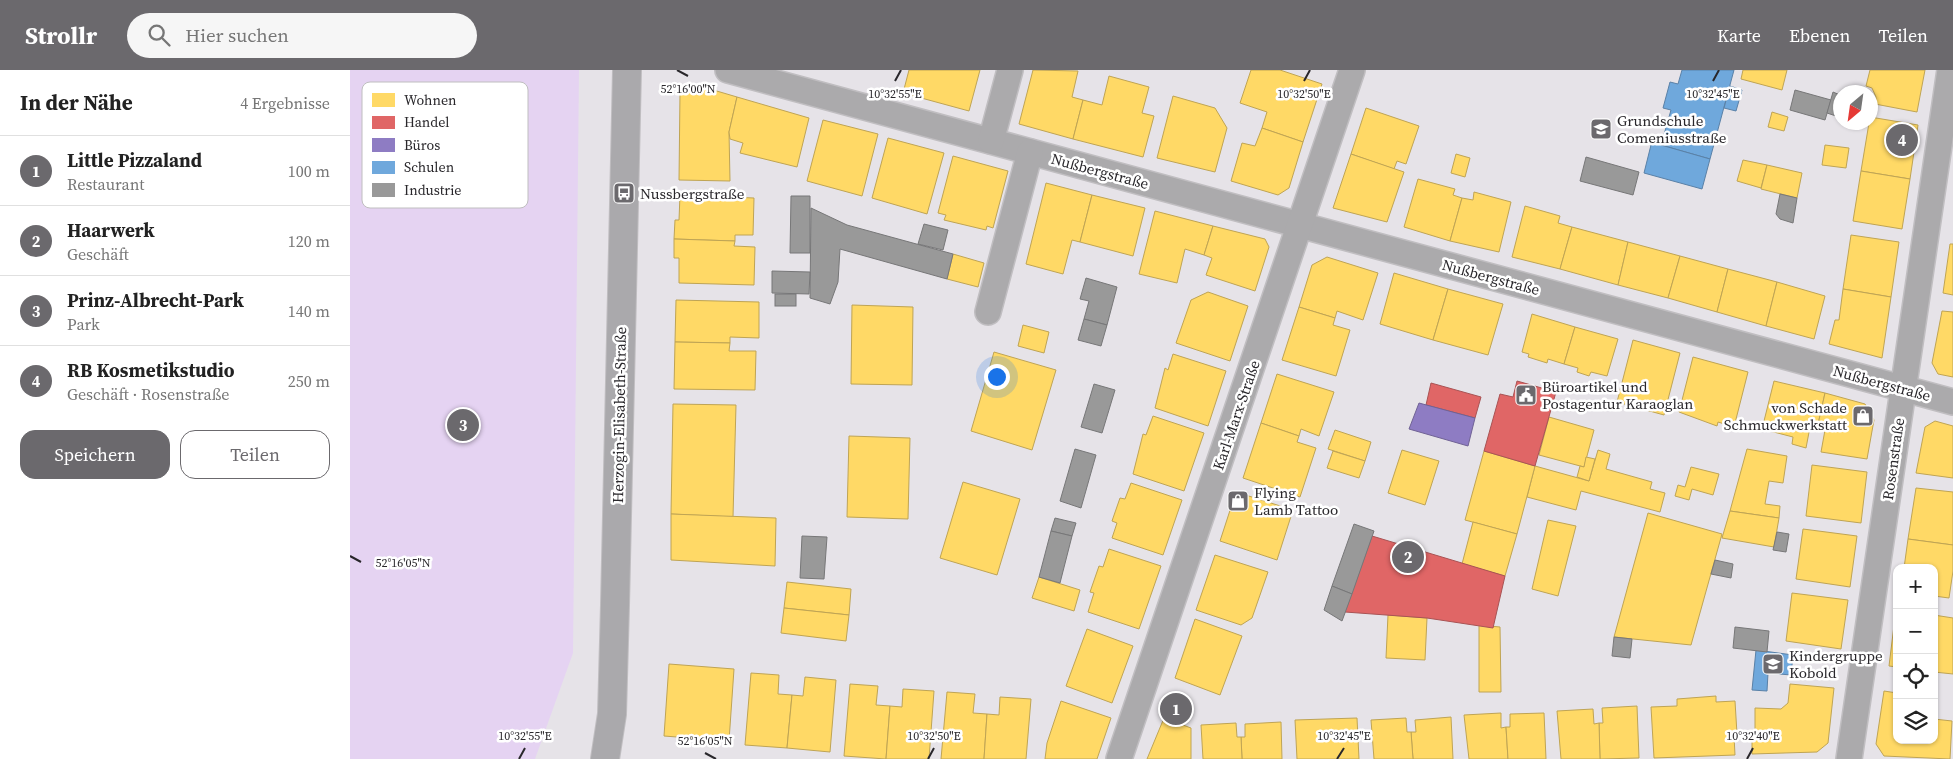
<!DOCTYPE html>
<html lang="de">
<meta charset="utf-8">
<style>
:root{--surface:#fff;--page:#f6f6f6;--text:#222;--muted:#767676;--line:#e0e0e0;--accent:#6b696d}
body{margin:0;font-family:"Source Serif 4",serif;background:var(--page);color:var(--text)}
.controls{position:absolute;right:15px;bottom:15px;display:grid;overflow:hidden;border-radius:10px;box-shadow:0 1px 4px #0004}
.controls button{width:45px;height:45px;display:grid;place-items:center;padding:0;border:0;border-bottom:1px solid var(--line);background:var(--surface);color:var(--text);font:25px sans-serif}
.compass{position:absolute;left:1483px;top:15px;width:45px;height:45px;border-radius:50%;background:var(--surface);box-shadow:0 1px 4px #0004;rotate:209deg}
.you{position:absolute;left:646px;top:306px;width:18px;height:18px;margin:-12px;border:4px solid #fff;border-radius:50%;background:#1a73e8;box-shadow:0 0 0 8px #1a73e833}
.badge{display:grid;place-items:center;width:32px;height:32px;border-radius:50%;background:var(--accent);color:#fff;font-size:16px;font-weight:700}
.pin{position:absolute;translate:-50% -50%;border:2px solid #fff;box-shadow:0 1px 5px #0006}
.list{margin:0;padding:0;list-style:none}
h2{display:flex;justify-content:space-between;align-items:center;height:65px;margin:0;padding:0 20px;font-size:21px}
h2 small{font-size:16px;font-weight:400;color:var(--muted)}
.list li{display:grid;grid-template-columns:32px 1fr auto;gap:15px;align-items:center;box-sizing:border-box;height:70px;padding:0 20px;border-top:1px solid var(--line)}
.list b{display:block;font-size:19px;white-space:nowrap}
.list p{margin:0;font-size:16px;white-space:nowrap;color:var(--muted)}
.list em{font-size:16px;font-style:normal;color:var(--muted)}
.actions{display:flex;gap:10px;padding:15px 20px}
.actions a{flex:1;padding:11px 0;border:1px solid var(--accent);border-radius:15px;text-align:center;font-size:18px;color:var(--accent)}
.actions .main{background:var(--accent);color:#fff}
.icon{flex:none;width:28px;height:28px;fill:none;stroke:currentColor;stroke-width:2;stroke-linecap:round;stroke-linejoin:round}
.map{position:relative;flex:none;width:1603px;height:689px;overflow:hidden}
header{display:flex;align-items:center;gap:30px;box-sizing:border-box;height:70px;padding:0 25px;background:var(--accent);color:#fff}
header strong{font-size:24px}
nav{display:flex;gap:28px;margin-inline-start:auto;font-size:18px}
.search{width:350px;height:45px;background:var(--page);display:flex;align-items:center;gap:12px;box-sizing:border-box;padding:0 18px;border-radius:28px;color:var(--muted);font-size:19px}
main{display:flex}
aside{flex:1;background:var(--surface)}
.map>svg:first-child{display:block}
.green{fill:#e5d3f2}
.homes{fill:#ffd966;stroke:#bfa454}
.shops{fill:#e06666;stroke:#a95354}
.offices{fill:#8e7cc3;stroke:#706295}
.schools{fill:#6fa8dc;stroke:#5a81a7}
.industry{fill:#999;stroke:#777778}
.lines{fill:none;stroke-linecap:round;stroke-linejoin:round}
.street-casing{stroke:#c0bec1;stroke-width:28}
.secondary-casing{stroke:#c0bec1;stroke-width:30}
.street{stroke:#abaaac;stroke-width:25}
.secondary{stroke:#aaa9ac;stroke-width:28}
.ticks{fill:none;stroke:#29272b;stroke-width:2}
.labels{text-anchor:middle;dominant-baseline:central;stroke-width:5;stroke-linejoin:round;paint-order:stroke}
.poi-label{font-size:15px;fill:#29272b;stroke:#fff;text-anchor:start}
.street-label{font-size:15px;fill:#29272b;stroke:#fff}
.key{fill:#fff;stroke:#bfbebf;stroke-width:1}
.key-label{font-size:14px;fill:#29272b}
.ticks-label{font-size:12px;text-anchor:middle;fill:#29272b;stroke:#fff;stroke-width:5;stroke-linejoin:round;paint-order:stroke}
</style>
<header>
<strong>Strollr</strong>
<div class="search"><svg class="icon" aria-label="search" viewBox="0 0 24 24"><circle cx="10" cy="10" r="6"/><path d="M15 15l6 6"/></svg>Hier suchen</div>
<nav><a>Karte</a><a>Ebenen</a><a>Teilen</a></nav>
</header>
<main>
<aside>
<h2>In der Nähe<small>4 Ergebnisse</small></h2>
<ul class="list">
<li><span class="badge">1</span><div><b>Little Pizzaland</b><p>Restaurant</p></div><em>100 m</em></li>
<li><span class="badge">2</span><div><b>Haarwerk</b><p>Geschäft</p></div><em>120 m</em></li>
<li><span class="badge">3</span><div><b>Prinz-Albrecht-Park</b><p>Park</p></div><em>140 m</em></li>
<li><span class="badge">4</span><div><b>RB Kosmetikstudio</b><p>Geschäft · Rosenstraße</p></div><em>250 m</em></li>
</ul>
<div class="actions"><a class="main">Speichern</a><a>Teilen</a></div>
</aside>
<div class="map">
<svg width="1603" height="689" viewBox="0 0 1603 689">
<rect width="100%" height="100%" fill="#e6e3e8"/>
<path class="green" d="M 0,0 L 229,0 L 223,583 L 185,689 L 0,689 Z"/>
<g class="homes">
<path d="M 559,0 L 630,0 L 619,41 L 553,23 Z"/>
<path d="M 683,0 L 728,1 L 722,27 L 733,30 L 723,69 L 669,54 Z"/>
<path d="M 901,0 L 930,0 L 972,14 L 953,72 L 912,58 L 917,42 L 890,33 Z"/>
<path d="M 1393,0 L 1437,0 L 1432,20 L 1391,9 Z"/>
<path d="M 1520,0 L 1575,0 L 1567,42 L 1525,34 L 1526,27 L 1522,18 L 1516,16 Z"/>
<path d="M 759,6 L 799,17 L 792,43 L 804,46 L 793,87 L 723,69 L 733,30 L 752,35 Z"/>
<path d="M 343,14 L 387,27 L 379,62 L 380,111 L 329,110 L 330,23 Z"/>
<path d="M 823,26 L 865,38 L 877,58 L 865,102 L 807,88 Z"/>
<path d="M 387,27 L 459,48 L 447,97 L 390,83 L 393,73 L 380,69 L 379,62 Z"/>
<path d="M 1016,38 L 1069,56 L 1056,94 L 1047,91 L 1044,99 L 1001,84 Z"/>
<path d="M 1422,42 L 1438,47 L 1434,61 L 1418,57 Z"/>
<path d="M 1520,47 L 1568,55 L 1560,109 L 1511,101 Z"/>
<path d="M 473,50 L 528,64 L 512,126 L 457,111 Z"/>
<path d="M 912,58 L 953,72 L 939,118 L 928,125 L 881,111 L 892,73 L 905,76 Z"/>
<path d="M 538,68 L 594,83 L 577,144 L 522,128 Z"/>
<path d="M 1475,75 L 1499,78 L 1496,98 L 1472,95 Z"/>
<path d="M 1001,84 L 1054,102 L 1037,152 L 983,138 Z"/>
<path d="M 1106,84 L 1120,88 L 1115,107 L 1101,103 Z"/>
<path d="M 603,86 L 658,101 L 643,158 L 637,156 L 636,160 L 594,150 L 596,145 L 588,143 Z"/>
<path d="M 1393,90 L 1417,95 L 1411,118 L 1387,111 Z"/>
<path d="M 1417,95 L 1452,103 L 1447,128 L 1411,119 Z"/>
<path d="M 1511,101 L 1560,109 L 1552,159 L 1503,151 Z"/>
<path d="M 1068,109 L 1105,119 L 1103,125 L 1112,128 L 1100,171 L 1054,157 Z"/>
<path d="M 696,113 L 742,125 L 730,172 L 722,170 L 713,204 L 676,194 Z"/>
<path d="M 1124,122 L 1161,132 L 1149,182 L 1100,171 L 1112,128 L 1123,130 Z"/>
<path d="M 330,125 L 404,128 L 403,165 L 385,165 L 385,171 L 324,169 L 325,150 L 329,150 Z"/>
<path d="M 742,125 L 795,138 L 783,186 L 730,172 Z"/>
<path d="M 1175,136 L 1210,146 L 1208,153 L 1222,157 L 1210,199 L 1162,187 Z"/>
<path d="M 805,141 L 863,156 L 854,185 L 835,179 L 827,213 L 789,204 Z"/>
<path d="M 863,156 L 915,169 L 919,177 L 905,221 L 856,205 L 862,188 L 854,185 Z"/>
<path d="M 1222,157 L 1278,172 L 1268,215 L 1210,199 Z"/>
<path d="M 1501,165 L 1549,172 L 1541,227 L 1493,219 Z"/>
<path d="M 324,169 L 385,171 L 384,176 L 405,177 L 404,215 L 329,213 L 329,188 L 324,188 Z"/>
<path d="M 1278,172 L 1330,186 L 1318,228 L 1268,215 Z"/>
<path d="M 1600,174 L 1603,174 L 1603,225 L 1593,223 Z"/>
<path d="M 603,184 L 634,193 L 628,217 L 597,209 Z"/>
<path d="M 1330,186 L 1378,199 L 1367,242 L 1318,228 Z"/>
<path d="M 977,187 L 1028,203 L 1013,250 L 987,241 L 985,248 L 949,237 L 962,195 Z"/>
<path d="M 1378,199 L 1427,212 L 1416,256 L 1367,242 Z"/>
<path d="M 1044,203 L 1098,219 L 1083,270 L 1030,254 Z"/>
<path d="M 1427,212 L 1475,226 L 1464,269 L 1416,256 Z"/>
<path d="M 1098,219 L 1153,234 L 1138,285 L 1083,270 Z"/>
<path d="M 1493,219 L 1541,227 L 1532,288 L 1479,274 L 1485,250 L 1489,250 Z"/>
<path d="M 858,222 L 898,236 L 880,291 L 826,273 L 841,230 Z"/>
<path d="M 326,230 L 409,232 L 409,268 L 380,267 L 380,273 L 325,272 Z"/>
<path d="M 502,235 L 563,237 L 562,315 L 501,314 Z"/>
<path d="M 949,237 L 985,248 L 983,255 L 1000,260 L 986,306 L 932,290 Z"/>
<path d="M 1592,241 L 1603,242 L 1603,307 L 1588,304 L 1582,293 Z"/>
<path d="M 1182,244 L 1225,257 L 1214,294 L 1198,289 L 1197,293 L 1178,287 L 1179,284 L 1172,282 Z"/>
<path d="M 673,255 L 699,262 L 694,283 L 668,276 Z"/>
<path d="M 1225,257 L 1268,269 L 1257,306 L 1241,302 L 1239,306 L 1227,302 L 1228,298 L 1214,294 Z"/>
<path d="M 1283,270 L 1330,283 L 1314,345 L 1267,332 Z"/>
<path d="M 325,272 L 380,273 L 379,281 L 406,281 L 405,320 L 324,319 Z"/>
<path d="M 644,282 L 706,300 L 682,380 L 621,361 Z"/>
<path d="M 823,284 L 876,301 L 858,356 L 805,338 L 815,298 L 818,300 Z"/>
<path d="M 1343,287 L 1398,302 L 1384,357 L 1368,352 L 1367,356 L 1329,342 Z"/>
<path d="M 927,304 L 984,322 L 969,366 L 951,359 L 949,366 L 911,353 Z"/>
<path d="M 1424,311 L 1475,323 L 1467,359 L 1460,357 L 1456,378 L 1442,374 L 1443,367 L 1412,359 Z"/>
<path d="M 1475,323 L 1515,334 L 1524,350 L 1517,389 L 1471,382 L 1475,360 L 1467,359 Z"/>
<path d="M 323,334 L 386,335 L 383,447 L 321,444 Z"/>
<path d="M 803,346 L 854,363 L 834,421 L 783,404 L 793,364 L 796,365 Z"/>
<path d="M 1199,347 L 1244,360 L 1234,397 L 1189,385 Z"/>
<path d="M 1585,351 L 1603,356 L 1603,408 L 1566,403 L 1575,357 Z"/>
<path d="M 911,353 L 949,366 L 947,372 L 966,378 L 950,427 L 893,408 Z"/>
<path d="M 985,360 L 1021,372 L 1015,391 L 978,379 Z"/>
<path d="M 499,366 L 560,368 L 558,449 L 497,447 Z"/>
<path d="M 1397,379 L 1437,386 L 1433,413 L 1419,411 L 1415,434 L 1430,436 L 1429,448 L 1380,441 Z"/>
<path d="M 1052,380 L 1089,391 L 1075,435 L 1038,423 Z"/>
<path d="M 1248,380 L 1260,384 L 1256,399 L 1302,412 L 1300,419 L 1315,423 L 1310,442 L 1231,421 L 1226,440 L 1177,427 L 1185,396 L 1239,411 Z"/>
<path d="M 983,381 L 1015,391 L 1009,408 L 977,398 Z"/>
<path d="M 1134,381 L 1185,396 L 1167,464 L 1115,450 Z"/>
<path d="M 1236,387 L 1245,389 L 1239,411 L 1227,407 L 1230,396 L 1234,397 Z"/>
<path d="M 1462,395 L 1517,402 L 1511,453 L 1456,446 Z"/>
<path d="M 1341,397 L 1369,404 L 1363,425 L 1342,419 L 1339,430 L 1325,426 L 1328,415 L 1335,417 Z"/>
<path d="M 613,412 L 670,429 L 647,505 L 590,488 Z"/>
<path d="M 781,413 L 832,430 L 813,485 L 762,468 L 767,453 L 762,451 L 770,428 L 775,429 Z"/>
<path d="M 1566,418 L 1603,422 L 1603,475 L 1558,469 Z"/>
<path d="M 886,422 L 943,440 L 927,490 L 870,471 Z"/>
<path d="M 1380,441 L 1429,448 L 1424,477 L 1372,468 Z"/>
<path d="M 1298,443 L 1372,464 L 1341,575 L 1264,567 Z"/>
<path d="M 321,444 L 426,448 L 425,496 L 321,490 Z"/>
<path d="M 1198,450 L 1226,456 L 1208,526 L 1182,519 Z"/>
<path d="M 1123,452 L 1167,464 L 1155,506 L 1112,494 Z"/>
<path d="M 1453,459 L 1507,466 L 1500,517 L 1446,509 Z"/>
<path d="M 1558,469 L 1603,475 L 1603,501 L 1599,528 L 1584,526 L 1584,498 L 1554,498 Z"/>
<path d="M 759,479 L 811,496 L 789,559 L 738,542 L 744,523 L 740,522 L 749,496 L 753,497 Z"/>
<path d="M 865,485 L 918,502 L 902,548 L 891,555 L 846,540 Z"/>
<path d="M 689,507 L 730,520 L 724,541 L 682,528 Z"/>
<path d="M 437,512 L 501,519 L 499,545 L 434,538 Z"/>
<path d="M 1442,523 L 1498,530 L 1491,579 L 1436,571 Z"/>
<path d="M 434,538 L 499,545 L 496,571 L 431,563 Z"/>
<path d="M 1546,539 L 1547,539 L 1547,597 L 1539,596 Z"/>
<path d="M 1038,545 L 1077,548 L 1075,590 L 1036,588 Z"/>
<path d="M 1584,545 L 1603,548 L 1603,604 L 1584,602 Z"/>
<path d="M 845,549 L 892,566 L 870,625 L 825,608 Z"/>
<path d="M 1129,555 L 1150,557 L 1151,622 L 1129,622 Z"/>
<path d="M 737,559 L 783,576 L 762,633 L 716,616 Z"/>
<path d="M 319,594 L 384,599 L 379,671 L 314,666 Z"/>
<path d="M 401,603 L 429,605 L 428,624 L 442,625 L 437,678 L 395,675 Z"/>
<path d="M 455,607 L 486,610 L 480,682 L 437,678 L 442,625 L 453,626 Z"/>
<path d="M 500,614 L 528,616 L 526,635 L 540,636 L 536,689 L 494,686 Z"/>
<path d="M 1440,614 L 1484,618 L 1478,673 L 1467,682 L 1402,684 L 1402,661 L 1405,659 L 1405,638 L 1431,639 L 1438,633 Z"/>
<path d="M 553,619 L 584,621 L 579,689 L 536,689 L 540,636 L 552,637 Z"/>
<path d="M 1534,621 L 1547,623 L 1547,670 L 1584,670 L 1584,649 L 1602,651 L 1600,689 L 1534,686 L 1526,674 Z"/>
<path d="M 597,622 L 625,624 L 623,643 L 637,644 L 634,689 L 591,689 Z"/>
<path d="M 823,624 L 837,629 L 828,653 L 814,648 Z"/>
<path d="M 1366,626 L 1366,632 L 1385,631 L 1387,664 L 1384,666 L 1385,685 L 1304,688 L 1301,637 L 1327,636 L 1327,629 Z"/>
<path d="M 650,627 L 681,629 L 676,689 L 634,689 L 637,644 L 649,645 Z"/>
<path d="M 711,631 L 761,648 L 747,689 L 695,689 L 697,673 Z"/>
<path d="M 1287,636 L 1289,688 L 1250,689 L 1249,653 L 1253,653 L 1252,638 Z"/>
<path d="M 1243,639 L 1244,654 L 1249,653 L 1250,689 L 1211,689 L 1207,641 Z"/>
<path d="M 1151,643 L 1151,658 L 1156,657 L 1158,689 L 1119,689 L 1114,645 Z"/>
<path d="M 1194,643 L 1196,689 L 1158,689 L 1156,657 L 1160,657 L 1160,644 Z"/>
<path d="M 1101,647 L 1103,689 L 1063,689 L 1061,662 L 1066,662 L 1065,650 Z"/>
<path d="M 814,648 L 841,658 L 841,689 L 797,689 Z"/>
<path d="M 1007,648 L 1009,689 L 947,689 L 945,650 Z"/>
<path d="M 1056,648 L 1057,662 L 1061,662 L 1063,689 L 1024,689 L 1021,650 Z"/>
<path d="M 931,652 L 932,689 L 892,689 L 891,667 L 895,667 L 895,654 Z"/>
<path d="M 886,653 L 887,667 L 891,667 L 892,689 L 853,689 L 851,655 Z"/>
</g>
<g class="shops">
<path d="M 1167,311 L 1206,322 L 1185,396 L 1134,381 L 1150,324 L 1163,327 Z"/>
<path d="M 1081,313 L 1131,327 L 1125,348 L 1076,335 Z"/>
<path d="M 1022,466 L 1155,506 L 1143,558 L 1077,548 L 995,542 Z"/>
</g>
<path class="offices" d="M 1069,333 L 1125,348 L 1118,376 L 1059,359 Z"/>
<g class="schools">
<path d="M 1332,0 L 1384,0 L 1360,89 L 1311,75 L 1321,40 L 1313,38 L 1320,12 L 1328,14 Z"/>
<path d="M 1380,16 L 1392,20 L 1386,41 L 1374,38 Z"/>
<path d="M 1303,67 L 1312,70 L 1311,75 L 1360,89 L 1352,119 L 1294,103 Z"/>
<path d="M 1406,580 L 1443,585 L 1441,605 L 1418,603 L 1417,621 L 1402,620 Z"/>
</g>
<g class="industry">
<path d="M 1445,20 L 1481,30 L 1475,50 L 1440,40 Z"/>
<path d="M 1483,22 L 1490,25 L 1490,43 L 1486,46 L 1477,43 Z"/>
<path d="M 1236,87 L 1289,102 L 1283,125 L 1230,111 Z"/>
<path d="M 1430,124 L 1447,128 L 1443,153 L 1430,149 L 1426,144 Z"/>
<path d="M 441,126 L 460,126 L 460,183 L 440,183 Z"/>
<path d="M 461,138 L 497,155 L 603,184 L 597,209 L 490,179 L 488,212 L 480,234 L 460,228 Z"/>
<path d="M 574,154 L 598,160 L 593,180 L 568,174 Z"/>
<path d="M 422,201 L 460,202 L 459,224 L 422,223 Z"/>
<path d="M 736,208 L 767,217 L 757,255 L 734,249 L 739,231 L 730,229 Z"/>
<rect x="425" y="224" width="21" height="12"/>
<path d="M 734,249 L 757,255 L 751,276 L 728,270 Z"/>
<path d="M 744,314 L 765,320 L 752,363 L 731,357 Z"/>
<path d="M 725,379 L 746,385 L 731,438 L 710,431 Z"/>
<path d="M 705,448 L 726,453 L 722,466 L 701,461 Z"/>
<path d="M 1004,454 L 1024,461 L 1002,524 L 982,516 Z"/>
<path d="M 701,461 L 722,466 L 710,513 L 689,507 Z"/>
<path d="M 1427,462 L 1439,464 L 1436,482 L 1423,480 Z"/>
<path d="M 452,466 L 477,467 L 474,509 L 450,508 Z"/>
<path d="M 1365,490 L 1383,494 L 1381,508 L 1361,504 Z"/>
<path d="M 982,516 L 1002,524 L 992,551 L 974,540 Z"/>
<path d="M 1385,557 L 1419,561 L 1417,582 L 1383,578 Z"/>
<path d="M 1264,567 L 1282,569 L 1280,588 L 1262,586 Z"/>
</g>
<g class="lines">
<g class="street-casing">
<g id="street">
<path d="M 378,0 L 1603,332"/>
<path d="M 641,71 L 660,0"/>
<path d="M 638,242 L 680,82"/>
<path d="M 769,689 L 1002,0"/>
<path d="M 1499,689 L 1600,0"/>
</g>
</g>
<g class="secondary-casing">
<path id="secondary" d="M 255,689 L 262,644 L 265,535 L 277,0"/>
</g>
<use href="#street" class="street"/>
<use href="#secondary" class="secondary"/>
</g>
<path class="ticks" d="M 327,0 L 338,6M 545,11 L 551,0M 954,11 L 960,0M 1363,11 L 1369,0M 0,486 L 11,492M 355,683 L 366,689M 169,689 L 175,678M 578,689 L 584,678M 987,689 L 994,678M 1397,689 L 1403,678"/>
<defs>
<g id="school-square" transform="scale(1.125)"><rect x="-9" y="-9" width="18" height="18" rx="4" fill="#6b696d" stroke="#fff"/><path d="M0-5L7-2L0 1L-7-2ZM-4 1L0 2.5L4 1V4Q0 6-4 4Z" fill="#fff"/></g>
<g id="bus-square" transform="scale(1.125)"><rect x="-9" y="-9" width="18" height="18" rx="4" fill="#6b696d" stroke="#fff"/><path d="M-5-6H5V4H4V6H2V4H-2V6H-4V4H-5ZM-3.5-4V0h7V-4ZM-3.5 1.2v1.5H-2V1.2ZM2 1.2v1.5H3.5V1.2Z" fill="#fff"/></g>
<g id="civic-square" transform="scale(1.125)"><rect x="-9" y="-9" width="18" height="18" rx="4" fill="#6b696d" stroke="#fff"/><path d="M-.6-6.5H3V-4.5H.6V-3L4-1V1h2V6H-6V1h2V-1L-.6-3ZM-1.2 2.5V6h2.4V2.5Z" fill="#fff"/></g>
<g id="shop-square" transform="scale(1.125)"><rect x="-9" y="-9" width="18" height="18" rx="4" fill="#6b696d" stroke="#fff"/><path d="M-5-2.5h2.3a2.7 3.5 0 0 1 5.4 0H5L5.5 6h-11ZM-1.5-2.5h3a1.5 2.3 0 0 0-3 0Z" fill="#fff"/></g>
</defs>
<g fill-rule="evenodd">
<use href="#school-square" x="1251" y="59"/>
<use href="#bus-square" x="274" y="123"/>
<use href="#civic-square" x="1176" y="325"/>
<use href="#shop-square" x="1513" y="346"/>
<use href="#shop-square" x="888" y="431"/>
<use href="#school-square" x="1423" y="594"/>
</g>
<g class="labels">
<g class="poi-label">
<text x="1267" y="50">Grundschule<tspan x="1267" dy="17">Comeniusstraße</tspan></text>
<text x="290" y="123">Nussbergstraße</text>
<text x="1192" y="316">Büroartikel und<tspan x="1192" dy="17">Postagentur Karaoglan</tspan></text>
<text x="1497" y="337" text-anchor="end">von Schade<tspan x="1497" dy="17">Schmuckwerkstatt</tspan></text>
<text x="904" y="422">Flying<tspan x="904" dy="17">Lamb Tattoo</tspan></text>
<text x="1439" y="585">Kindergruppe<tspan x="1439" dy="17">Kobold</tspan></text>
</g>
<g class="street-label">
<text transform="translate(750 101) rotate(15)">Nußbergstraße</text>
<text transform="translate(1141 207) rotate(15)">Nußbergstraße</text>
<text transform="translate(1532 313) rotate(15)">Nußbergstraße</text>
<text transform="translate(269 345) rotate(-89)">Herzogin-Elisabeth-Straße</text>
<text transform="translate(886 345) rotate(-71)">Karl-Marx-Straße</text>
<text transform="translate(1543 389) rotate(-82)">Rosenstraße</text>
</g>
</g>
<rect x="12" y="12" width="166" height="126" rx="8" class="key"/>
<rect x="22" y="23" width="23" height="14" fill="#ffd966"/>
<rect x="22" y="46" width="23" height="13" fill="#e06666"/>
<rect x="22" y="68" width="23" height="14" fill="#8e7cc3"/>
<rect x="22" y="91" width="23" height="13" fill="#6fa8dc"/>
<rect x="22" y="113" width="23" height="14" fill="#999"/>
<g class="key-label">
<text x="54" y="35">Wohnen</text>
<text x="54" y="57">Handel</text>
<text x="54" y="80">Büros</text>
<text x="54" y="102">Schulen</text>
<text x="54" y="125">Industrie</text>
</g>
<g class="ticks-label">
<text x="338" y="23">52°16'00"N</text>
<text x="545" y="28">10°32'55"E</text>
<text x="954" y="28">10°32'50"E</text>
<text x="1363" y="28">10°32'45"E</text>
<text x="53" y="497">52°16'05"N</text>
<text x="175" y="670">10°32'55"E</text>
<text x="584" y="670">10°32'50"E</text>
<text x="994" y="670">10°32'45"E</text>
<text x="1403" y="670">10°32'40"E</text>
<text x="355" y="675">52°16'05"N</text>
</g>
</svg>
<div class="controls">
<button>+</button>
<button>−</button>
<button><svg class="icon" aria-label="locate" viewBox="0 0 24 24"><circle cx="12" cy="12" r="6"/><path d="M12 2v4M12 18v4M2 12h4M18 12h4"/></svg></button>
<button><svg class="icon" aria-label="layers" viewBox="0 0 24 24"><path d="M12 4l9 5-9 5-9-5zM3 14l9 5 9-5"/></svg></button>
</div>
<svg class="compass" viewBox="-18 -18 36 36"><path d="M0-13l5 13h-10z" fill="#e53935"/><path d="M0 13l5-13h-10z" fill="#767676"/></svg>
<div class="you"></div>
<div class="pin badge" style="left:826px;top:639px">1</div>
<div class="pin badge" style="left:1058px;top:487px">2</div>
<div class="pin badge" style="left:113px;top:355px">3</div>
<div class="pin badge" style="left:1552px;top:70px">4</div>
</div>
</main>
